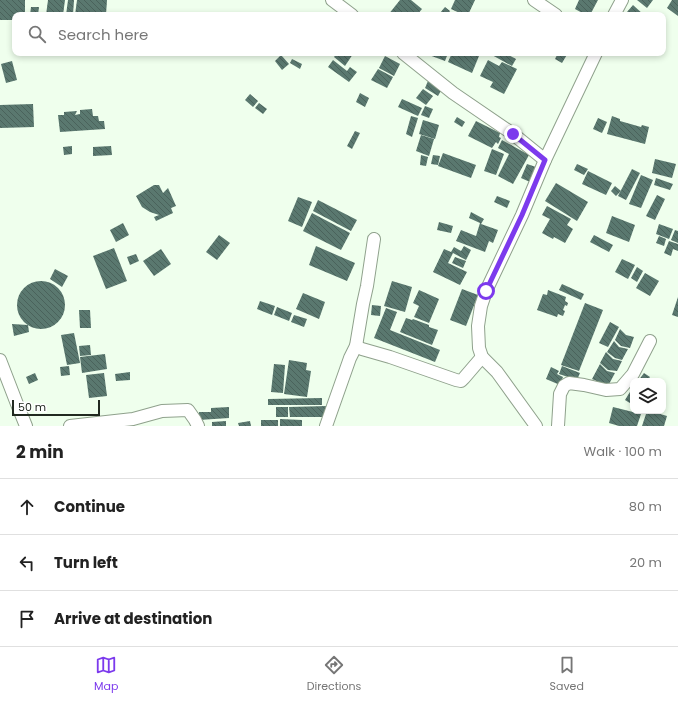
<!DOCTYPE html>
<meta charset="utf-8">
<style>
:root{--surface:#fff;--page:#f6f6f6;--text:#222;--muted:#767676;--line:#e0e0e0;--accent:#7c3aed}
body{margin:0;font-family:Poppins,sans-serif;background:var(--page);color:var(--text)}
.controls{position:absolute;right:12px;bottom:12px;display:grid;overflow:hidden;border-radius:8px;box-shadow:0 2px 6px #0003}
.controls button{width:36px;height:36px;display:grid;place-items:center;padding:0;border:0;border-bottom:1px solid var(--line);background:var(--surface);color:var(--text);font:20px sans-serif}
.scale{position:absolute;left:12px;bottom:10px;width:88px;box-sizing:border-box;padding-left:4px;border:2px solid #212920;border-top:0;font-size:11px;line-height:14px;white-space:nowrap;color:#212920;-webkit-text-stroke:3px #fff;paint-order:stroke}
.stop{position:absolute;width:12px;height:12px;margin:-9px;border:3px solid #7c3aed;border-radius:50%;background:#fff}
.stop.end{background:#7c3aed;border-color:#fff;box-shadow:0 1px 4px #0008}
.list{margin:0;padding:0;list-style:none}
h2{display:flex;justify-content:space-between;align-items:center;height:52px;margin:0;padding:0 16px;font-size:17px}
h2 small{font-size:13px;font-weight:400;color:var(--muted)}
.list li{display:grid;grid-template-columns:26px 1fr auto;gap:12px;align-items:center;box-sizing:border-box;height:56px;padding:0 16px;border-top:1px solid var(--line)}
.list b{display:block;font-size:15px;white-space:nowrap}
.list em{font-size:13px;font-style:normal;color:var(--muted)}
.icon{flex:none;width:22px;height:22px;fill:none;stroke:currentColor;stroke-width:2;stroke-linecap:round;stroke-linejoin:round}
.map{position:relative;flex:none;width:678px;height:426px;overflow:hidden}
.search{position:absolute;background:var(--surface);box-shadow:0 2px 6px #0003;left:12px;right:12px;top:12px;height:44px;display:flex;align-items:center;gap:10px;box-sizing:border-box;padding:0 14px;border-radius:8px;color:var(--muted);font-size:15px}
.sheet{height:220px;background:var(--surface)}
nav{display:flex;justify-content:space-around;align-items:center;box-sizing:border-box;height:56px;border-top:1px solid var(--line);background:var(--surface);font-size:11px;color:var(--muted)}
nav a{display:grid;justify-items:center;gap:2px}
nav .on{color:var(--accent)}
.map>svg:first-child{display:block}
.building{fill:url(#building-back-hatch)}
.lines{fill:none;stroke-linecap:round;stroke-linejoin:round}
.minor-casing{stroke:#8fa18c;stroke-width:14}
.minor{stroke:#fff;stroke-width:12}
.route{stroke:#7c3aed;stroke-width:5}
</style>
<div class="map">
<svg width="678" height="426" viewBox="0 0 678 426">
<defs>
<pattern id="building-back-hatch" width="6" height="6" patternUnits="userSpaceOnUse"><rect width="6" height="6" fill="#5a786f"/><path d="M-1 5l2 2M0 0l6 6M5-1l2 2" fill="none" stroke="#4a625b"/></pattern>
</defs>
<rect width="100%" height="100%" fill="#efffed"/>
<g class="building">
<path d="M 0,0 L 25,0 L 25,15 L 15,15 L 15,20 L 0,20 Z"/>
<path d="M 48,0 L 65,0 L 63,15 L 46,15 Z"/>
<path d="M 68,0 L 74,0 L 73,15 L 66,15 Z"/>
<path d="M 77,0 L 107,0 L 106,15 L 75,15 Z"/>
<path d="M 400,0 L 411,0 L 422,9 L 417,15 L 388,15 Z"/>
<path d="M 455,0 L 475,0 L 468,15 L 464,15 L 451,9 Z"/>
<path d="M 579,0 L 598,0 L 590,15 L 586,15 L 575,9 Z"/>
<path d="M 637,0 L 653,0 L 647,8 Z"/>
<path d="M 672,0 L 678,0 L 678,16 L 667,8 Z"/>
<path d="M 633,5 L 644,15 L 630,15 L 627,12 Z"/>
<path d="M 31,7 L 39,7 L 38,15 L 30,15 Z"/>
<path d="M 445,7 L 450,11 L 447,15 L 443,15 L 440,13 Z"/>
<path d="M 337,53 L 351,53 L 353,54 L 345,66 L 334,57 Z"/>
<path d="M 430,53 L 448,53 L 445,61 L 429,55 Z"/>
<path d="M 452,53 L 472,53 L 479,56 L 472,73 L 448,62 Z"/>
<path d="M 493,53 L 505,53 L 516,59 L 512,66 L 492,55 Z"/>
<path d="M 558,53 L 568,53 L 562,63 L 555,59 Z"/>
<path d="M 281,55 L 289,64 L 282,70 L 275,61 Z"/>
<path d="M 385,56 L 400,64 L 394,76 L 379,68 Z"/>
<path d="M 292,59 L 302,64 L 300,69 L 290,63 Z"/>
<path d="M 333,60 L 347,71 L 350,67 L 357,72 L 349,82 L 328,67 Z"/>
<path d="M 488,60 L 499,66 L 502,62 L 517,69 L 504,94 L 490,87 L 493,82 L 480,76 Z"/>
<path d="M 12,61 L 17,80 L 6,83 L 1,64 Z"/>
<path d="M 378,69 L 393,77 L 387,88 L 371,80 Z"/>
<path d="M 428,81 L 442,89 L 438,96 L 425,88 Z"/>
<path d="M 423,89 L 433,96 L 426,105 L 416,98 Z"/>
<path d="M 360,93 L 369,98 L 365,107 L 356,102 Z"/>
<path d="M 250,94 L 258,101 L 253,107 L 245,100 Z"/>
<path d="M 402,99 L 422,108 L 418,116 L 398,107 Z"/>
<path d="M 259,103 L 267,109 L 263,114 L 255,108 Z"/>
<path d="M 33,104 L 34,127 L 0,128 L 0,105 Z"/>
<path d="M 425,106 L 433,109 L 429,118 L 421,115 Z"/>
<path d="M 92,109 L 93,116 L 98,116 L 99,121 L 104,121 L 105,129 L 60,132 L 58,115 L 64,115 L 64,112 L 77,111 L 75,115 L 80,114 L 80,110 Z"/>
<path d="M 411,116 L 418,118 L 412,137 L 406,134 Z"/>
<path d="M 612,116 L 620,119 L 620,121 L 641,127 L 642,125 L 649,127 L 645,144 L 607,134 Z"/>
<path d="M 457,117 L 465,122 L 462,127 L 454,122 Z"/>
<path d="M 598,118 L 607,122 L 602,133 L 593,129 Z"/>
<path d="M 423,120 L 439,125 L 435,139 L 419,134 Z"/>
<path d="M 476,121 L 500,133 L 499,137 L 501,138 L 498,144 L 496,142 L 492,148 L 468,136 Z"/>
<path d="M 355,131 L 360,133 L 352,149 L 347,146 Z"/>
<path d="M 421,135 L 434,139 L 429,156 L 416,151 Z"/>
<path d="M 502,140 L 529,155 L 513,184 L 498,176 L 509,154 L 498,148 Z"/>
<path d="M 72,146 L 72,154 L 64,155 L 63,147 Z"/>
<path d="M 111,146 L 112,155 L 93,156 L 93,147 Z"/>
<path d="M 492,149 L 504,154 L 496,175 L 484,171 Z"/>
<path d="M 443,153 L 476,165 L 471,178 L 438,166 Z"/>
<path d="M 421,155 L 428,157 L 426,166 L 420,165 Z"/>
<path d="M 433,155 L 440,156 L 438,165 L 431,164 Z"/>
<path d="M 655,159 L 676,164 L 672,178 L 652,173 Z"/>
<path d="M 527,164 L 536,167 L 530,182 L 521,178 Z"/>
<path d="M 577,164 L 588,169 L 584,175 L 574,170 Z"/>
<path d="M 632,169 L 640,173 L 626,200 L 618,196 Z"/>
<path d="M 588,171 L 612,183 L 606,195 L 582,184 Z"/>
<path d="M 641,175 L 653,180 L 641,208 L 629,204 Z"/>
<path d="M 656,178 L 673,184 L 670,190 L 654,185 Z"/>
<path d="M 556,183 L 588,202 L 577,221 L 545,201 Z"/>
<path d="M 154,185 L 159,185 L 163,193 L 168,188 L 176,206 L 171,208 L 173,213 L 156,221 L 154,217 L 159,215 L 150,212 L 142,207 L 136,196 Z"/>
<path d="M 615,186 L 621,191 L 616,196 L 611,191 Z"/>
<path d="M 657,195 L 665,199 L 655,220 L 646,216 Z"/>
<path d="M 497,196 L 510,201 L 507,208 L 494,202 Z"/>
<path d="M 298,197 L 312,202 L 302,227 L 288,221 Z"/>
<path d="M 318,200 L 357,220 L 351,231 L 313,211 Z"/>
<path d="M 547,206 L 571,219 L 567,225 L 573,229 L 565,243 L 554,237 L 553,239 L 542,233 L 550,219 L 542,215 Z"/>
<path d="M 471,212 L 484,219 L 481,224 L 498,230 L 493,243 L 489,241 L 485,252 L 456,241 L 461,230 L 476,236 L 480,223 L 469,218 Z"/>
<path d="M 312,213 L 350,233 L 341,250 L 303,231 Z"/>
<path d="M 612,216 L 635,225 L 629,242 L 606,233 Z"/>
<path d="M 439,222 L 453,226 L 451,233 L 437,230 Z"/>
<path d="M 123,223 L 129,235 L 116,242 L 110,230 Z"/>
<path d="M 659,224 L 673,229 L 669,239 L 656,234 Z"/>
<path d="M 675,230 L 678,231 L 678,243 L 671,240 Z"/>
<path d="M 219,235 L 230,243 L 217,260 L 206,252 Z"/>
<path d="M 594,235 L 613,245 L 609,252 L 590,242 Z"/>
<path d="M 659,236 L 666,239 L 664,246 L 656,243 Z"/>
<path d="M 669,241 L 678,244 L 678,251 L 673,249 L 671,256 L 664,253 Z"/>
<path d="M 316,246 L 355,263 L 347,281 L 309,265 Z"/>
<path d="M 464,246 L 471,250 L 466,260 L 453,253 L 448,263 L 467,272 L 460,285 L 433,272 L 444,249 L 451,252 L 454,247 L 461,251 Z"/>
<path d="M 114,248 L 127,281 L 106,289 L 93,256 Z"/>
<path d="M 161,249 L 171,264 L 154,276 L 143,261 Z"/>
<path d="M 136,254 L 139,261 L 130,265 L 127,257 Z"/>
<path d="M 455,257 L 466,261 L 463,268 L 452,263 Z"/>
<path d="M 622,259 L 635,265 L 628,279 L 615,272 Z"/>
<path d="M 637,267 L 643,271 L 637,282 L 631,278 Z"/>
<path d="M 55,269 L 68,276 L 62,287 L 50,279 Z"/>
<path d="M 645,273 L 659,281 L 650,296 L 636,288 Z"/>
<circle cx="41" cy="305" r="24"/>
<path d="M 392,281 L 412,287 L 405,312 L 384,306 Z"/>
<path d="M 562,284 L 584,294 L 581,300 L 559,290 Z"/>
<path d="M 462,289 L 478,295 L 466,326 L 450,320 Z"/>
<path d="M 419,290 L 439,299 L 429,323 L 414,317 L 419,306 L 413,303 Z"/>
<path d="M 548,290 L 566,297 L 565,301 L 568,303 L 567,306 L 565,305 L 563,310 L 565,311 L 563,316 L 558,314 L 557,317 L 537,310 L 543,294 L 547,295 Z"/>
<path d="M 303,293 L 325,302 L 319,319 L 296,309 Z"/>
<path d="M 678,297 L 678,317 L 672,315 Z"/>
<path d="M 260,301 L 275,306 L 272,315 L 257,309 Z"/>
<path d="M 585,303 L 603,310 L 579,371 L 561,365 Z"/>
<path d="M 372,305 L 381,306 L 380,316 L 371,315 Z"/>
<path d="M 277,307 L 292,313 L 289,321 L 274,315 Z"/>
<path d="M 386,308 L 397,312 L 390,330 L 440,350 L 435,362 L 374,338 Z"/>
<path d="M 79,310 L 90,310 L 91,328 L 80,328 Z"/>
<path d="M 294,315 L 307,319 L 304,327 L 291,322 Z"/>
<path d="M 406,318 L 412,320 L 413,319 L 429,325 L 429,327 L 438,330 L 432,345 L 400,332 Z"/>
<path d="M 610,322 L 619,327 L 608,347 L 599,343 Z"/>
<path d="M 12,324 L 28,325 L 29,332 L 14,336 Z"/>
<path d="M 620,329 L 626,335 L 634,337 L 630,348 L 621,346 L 615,340 Z"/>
<path d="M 74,333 L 80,363 L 67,365 L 61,335 Z"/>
<path d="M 614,341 L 619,347 L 628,349 L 622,360 L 615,358 L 607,352 Z"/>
<path d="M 90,345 L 91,355 L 80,356 L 79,346 Z"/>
<path d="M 606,352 L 613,359 L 622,361 L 617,371 L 608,370 L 600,363 Z"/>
<path d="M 105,354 L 107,369 L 82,373 L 80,357 Z"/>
<path d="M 289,360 L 307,363 L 306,370 L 311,371 L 307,397 L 284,394 Z"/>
<path d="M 274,364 L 285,365 L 283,393 L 271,392 Z"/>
<path d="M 600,364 L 607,371 L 615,373 L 608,386 L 592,379 Z"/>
<path d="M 69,366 L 70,375 L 61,376 L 60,367 Z"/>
<path d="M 562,366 L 580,373 L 577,380 L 559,374 Z"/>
<path d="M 551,367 L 559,371 L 557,374 L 563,377 L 560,385 L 546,379 Z"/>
<path d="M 130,372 L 130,380 L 116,381 L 115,374 Z"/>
<path d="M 35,373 L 38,380 L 29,384 L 26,377 Z"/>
<path d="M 104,373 L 107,396 L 89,398 L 86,375 Z"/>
<path d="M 644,373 L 650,377 L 647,381 L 638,381 Z"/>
<path d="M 633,387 L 633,405 L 625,400 Z"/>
<path d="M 322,398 L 322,405 L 268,405 L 268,399 Z"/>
<path d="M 327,406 L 327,417 L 290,417 L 289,407 Z"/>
<path d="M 229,407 L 229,418 L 199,420 L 199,412 L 211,412 L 211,408 Z"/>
<rect x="276" y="407" width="12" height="10"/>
<path d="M 613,407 L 641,414 L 637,426 L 619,426 L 609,423 Z"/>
<path d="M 647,411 L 650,411 L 667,416 L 664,426 L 642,426 Z"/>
<path d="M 280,419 L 302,420 L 302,426 L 280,426 Z"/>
<rect x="261" y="420" width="17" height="6"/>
<path d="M 226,421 L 226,426 L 212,426 L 212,422 Z"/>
<path d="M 250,421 L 251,426 L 239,426 L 238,423 Z"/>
</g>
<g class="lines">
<g class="minor-casing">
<g id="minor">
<path d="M 332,0 L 352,15"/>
<path d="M 534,0 L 556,15"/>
<path d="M 614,15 L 622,0"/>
<path d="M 403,53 L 453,93 L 513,134 L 545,160"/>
<path d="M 356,346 L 362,349 L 390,357 L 456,380 L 461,381 L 464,378 L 482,357"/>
<path d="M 0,360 L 17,404 L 26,426"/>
<path d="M 70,426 L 133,419 L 162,411 L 188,410 L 195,420 L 198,426"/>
<path d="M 326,426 L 350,358 L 356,346 L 363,304 L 367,286 L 374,239"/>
<path d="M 536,426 L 497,372 L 482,357 L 479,348 L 478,326 L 481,306 L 486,291 L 522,215 L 545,160 L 596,53"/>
<path d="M 558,426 L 560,394 L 564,386 L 569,383 L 584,385 L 606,390 L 620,389 L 633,374 L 650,341"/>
</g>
</g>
<use href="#minor" class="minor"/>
</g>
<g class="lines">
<path class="route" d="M 486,291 L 522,215 L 545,160 L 513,134"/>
</g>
</svg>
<div class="controls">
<button><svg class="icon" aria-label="layers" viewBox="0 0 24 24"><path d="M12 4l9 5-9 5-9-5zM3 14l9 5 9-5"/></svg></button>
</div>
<div class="scale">50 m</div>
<div class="stop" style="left:486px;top:291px"></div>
<div class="stop end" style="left:513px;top:134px"></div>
<div class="search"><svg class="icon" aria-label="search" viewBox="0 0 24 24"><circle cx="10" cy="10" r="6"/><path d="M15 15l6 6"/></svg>Search here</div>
</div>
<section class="sheet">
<h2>2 min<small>Walk · 100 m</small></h2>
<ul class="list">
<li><svg class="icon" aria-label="ahead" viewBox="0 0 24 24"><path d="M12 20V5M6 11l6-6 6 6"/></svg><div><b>Continue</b></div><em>80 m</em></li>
<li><svg class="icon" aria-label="left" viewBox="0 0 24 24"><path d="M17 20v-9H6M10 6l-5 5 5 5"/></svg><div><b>Turn left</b></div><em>20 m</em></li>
<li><svg class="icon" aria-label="arrive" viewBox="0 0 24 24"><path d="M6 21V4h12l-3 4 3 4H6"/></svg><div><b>Arrive at destination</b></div></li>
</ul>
</section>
<nav>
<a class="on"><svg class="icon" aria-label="map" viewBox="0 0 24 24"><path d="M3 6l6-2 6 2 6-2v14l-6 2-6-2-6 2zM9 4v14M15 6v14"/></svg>Map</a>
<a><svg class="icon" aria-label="directions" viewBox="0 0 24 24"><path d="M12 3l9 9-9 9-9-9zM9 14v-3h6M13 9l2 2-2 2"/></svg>Directions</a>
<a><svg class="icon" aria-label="saved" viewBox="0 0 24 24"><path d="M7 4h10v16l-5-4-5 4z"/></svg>Saved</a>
</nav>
